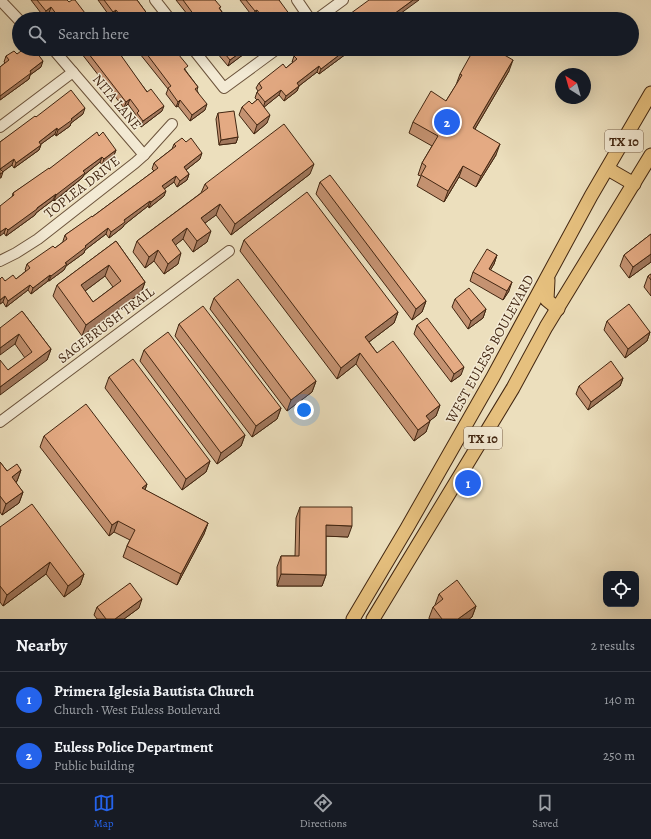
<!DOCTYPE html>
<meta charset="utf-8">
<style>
:root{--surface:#171b24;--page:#20242c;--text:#f1f3f6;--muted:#9ea1a6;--line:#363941;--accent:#2563eb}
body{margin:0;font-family:Alegreya,serif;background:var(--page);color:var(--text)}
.controls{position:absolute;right:12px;bottom:12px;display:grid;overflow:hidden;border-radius:8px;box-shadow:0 4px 16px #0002}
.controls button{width:36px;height:36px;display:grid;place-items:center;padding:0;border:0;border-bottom:1px solid var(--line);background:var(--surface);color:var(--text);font:20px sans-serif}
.compass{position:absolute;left:555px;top:68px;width:36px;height:36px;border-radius:50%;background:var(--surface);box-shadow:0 4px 16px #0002;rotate:323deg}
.you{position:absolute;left:304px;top:410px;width:14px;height:14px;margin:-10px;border:3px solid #fff;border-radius:50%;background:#1a73e8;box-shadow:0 0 0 6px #1a73e833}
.badge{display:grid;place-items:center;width:26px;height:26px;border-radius:50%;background:var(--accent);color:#fff;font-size:13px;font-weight:700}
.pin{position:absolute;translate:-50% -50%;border:2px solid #fff;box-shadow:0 1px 4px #0006}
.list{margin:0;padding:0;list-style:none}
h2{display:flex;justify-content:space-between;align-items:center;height:52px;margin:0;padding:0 16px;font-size:17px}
h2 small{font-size:13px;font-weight:400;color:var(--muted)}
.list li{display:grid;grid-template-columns:26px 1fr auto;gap:12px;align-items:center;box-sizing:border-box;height:56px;padding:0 16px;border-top:1px solid var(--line)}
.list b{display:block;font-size:15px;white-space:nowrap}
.list p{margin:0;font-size:13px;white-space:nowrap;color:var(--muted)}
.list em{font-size:13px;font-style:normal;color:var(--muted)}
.icon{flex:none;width:22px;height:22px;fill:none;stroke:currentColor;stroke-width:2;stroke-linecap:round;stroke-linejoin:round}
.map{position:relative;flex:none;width:651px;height:619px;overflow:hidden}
.search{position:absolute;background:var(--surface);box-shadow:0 4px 16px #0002;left:12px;right:12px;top:12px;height:44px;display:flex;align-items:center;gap:10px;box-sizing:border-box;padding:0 14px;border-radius:22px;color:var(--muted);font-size:15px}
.sheet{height:164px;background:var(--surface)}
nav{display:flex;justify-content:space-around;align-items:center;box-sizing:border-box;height:56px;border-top:1px solid var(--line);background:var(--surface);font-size:11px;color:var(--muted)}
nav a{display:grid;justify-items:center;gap:2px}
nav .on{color:var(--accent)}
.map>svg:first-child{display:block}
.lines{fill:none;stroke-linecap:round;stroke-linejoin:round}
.minor-casing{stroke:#6c543c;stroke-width:12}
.major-casing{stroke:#422611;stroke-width:15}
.minor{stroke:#f3ead4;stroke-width:10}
.major{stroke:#e6c07e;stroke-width:13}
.wall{fill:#c49271;stroke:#422611;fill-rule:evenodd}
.shaded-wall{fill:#a0775c;stroke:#422611}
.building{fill:#e4aa83;stroke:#422611;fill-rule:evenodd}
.labels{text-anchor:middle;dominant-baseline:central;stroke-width:3;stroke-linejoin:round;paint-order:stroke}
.shield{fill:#f3ead4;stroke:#77614c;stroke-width:1}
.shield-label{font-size:13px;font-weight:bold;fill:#422611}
.street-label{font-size:14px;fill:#422611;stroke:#f3ead4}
</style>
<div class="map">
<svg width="651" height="619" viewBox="0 0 651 619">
<rect width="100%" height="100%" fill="#ecdfbd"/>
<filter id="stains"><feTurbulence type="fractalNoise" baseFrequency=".005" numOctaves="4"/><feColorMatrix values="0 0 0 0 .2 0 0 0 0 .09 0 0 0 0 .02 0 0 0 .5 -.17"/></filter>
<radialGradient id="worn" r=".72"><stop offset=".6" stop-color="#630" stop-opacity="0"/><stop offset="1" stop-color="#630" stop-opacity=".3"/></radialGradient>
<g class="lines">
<g class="minor-casing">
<g id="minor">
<path d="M 0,0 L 19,20"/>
<path d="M 155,0 L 170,19"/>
<path d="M 297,0 L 310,19"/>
<path d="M 317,19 L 343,0"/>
<path d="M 53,49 L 144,155"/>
<path d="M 193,49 L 224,88 L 277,49"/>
<path d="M 0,127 L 73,72"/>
<path d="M 0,261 L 16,253 L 38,239 L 135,163 L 144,155 L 172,124"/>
<path d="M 0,422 L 229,251"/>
</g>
</g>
<g class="major-casing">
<g id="major">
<path d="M 608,169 L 634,184"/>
<path d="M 548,280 L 547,300 L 558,309"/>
<path d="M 353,619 L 407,528 L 493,377 L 591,196 L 651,93"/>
<path d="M 373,619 L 513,388 L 546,327 L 651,155"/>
</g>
</g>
<use href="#minor" class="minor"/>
<use href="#major" class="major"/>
</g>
<g class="wall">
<path d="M 31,0 L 67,0 L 69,2 L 84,15 L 87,19 L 53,19 L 49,13 L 44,17 Z"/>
<path d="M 98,0 L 137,0 L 151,19 L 116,19 L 114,16 L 111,18 Z"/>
<path d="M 176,0 L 215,0 L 220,9 L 227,19 L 191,19 Z"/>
<path d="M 240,0 L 279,0 L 288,19 L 258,19 L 255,15 L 253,17 Z"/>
<path d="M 78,49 L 114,49 L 162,111 L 141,127 L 135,119 L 136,115 L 128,104 L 124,108 Z"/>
<path d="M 136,49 L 174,49 L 186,71 L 198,87 L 197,90 L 205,110 L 190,121 L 178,106 L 176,107 L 166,94 L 168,89 Z"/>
<path d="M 219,49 L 249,49 L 248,51 L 228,66 L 217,53 Z"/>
<path d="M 303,49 L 350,49 L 350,51 L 319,74 L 317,72 L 299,86 L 297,91 L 284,101 L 279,95 L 264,107 L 267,123 L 254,134 L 239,115 L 242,107 L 252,104 L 257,100 L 255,98 L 257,92 L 258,91 L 256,88 L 259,83 L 286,68 L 293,62 L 292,62 L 294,56 Z"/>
<path d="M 17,54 L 41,67 L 30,75 L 29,79 L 0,100 L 0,67 L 5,63 L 4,62 L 6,56 Z"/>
<path d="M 509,71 L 475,129 L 496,155 L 476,187 L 459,177 L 444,202 L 417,186 L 421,176 L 418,175 L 422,163 L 432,146 L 409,133 L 413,122 L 446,101 L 456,85 L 460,74 Z"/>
<path d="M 218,113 L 238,137 L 236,143 L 219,145 L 216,119 Z"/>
<path d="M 83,114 L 71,123 L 70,126 L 56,136 L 55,134 L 41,144 L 39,150 L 14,168 L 12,165 L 2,172 L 0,178 L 0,142 L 36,117 Z"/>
<path d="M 99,136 L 116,150 L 114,155 L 102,165 L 100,162 L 84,175 L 82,178 L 67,191 L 54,201 L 53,200 L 36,213 L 35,215 L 6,236 L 4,233 L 13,193 Z"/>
<path d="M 174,144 L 200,159 L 186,170 L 189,174 L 187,180 L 177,187 L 174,182 L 164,189 L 164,196 L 149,208 L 148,206 L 124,225 L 123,227 L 109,238 L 106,234 L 85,250 L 84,253 L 66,266 L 64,270 L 49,281 L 48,281 L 31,294 L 28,290 L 6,307 L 3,302 L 0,304 L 0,279 L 5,281 L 16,279 L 26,271 L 25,270 L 27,264 L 55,248 L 63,242 L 63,241 L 65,235 L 92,217 L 154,171 L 152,169 L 154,163 L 172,149 Z"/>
<path d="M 310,174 L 231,235 L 216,215 L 205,223 L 207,242 L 193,252 L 183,239 L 175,245 L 178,264 L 164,274 L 154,261 L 145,268 L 133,252 L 137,241 L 201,193 L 205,184 Z"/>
<path d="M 320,182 L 426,301 L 422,312 L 412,320 L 316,194 Z"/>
<path d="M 651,234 L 651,262 L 629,278 L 620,266 L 624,255 Z"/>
<path d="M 244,240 L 398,312 L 394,323 L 369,342 L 377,353 L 440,405 L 436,416 L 429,421 L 426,432 L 414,441 L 356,364 L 337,379 L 240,251 Z"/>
<path d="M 116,241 L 145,282 L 141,293 L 82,336 L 53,296 L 57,285 ZM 105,276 L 113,287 L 93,302 L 85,291 Z"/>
<path d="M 497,255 L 494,264 L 490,270 L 509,291 L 503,300 L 470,281 L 473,272 Z"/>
<path d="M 651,274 L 651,296 L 644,287 L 648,276 Z"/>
<path d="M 214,298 L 316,381 L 312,392 L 287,411 L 210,309 Z"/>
<path d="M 455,299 L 486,309 L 483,318 L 468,329 L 452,307 Z"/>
<path d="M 22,311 L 51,349 L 47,360 L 8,370 L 25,358 L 15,344 Z"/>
<path d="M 607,321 L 650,332 L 647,341 L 625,358 L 604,330 Z"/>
<path d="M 179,324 L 281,408 L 277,419 L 252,437 L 175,336 Z"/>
<path d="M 417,325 L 461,375 L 451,382 L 414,334 Z"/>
<path d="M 144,350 L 245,435 L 241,446 L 217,464 L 140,361 Z"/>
<path d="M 109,377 L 210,461 L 206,472 L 182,490 L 105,388 Z"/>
<path d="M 623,378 L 620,386 L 588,410 L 576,394 L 579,386 Z"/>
<path d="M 44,436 L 147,484 L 145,490 L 208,523 L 204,534 L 177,585 L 123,557 L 127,546 L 130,540 L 114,532 L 109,536 L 40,447 Z"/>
<path d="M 0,462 L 7,471 L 21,470 L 17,481 L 16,483 L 23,492 L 19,503 L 2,515 L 0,512 Z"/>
<path d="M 300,507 L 348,537 L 326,536 L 326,575 L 322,586 L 277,586 L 277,567 L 281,556 L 295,556 L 296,518 Z"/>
<path d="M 0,527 L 84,574 L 80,585 L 64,597 L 46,574 L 3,606 L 0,602 Z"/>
<path d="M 439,594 L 476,606 L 472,617 L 469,619 L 429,619 L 429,618 L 433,607 L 435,605 Z"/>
<path d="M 97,607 L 139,608 L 124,619 L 97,619 L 94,615 Z"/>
</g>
<g class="shaded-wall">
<path d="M 413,0 L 419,0 L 393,19 L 387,19 Z"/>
<path d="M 51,7 L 49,13 L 44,17 L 46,11 Z"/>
<path d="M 116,10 L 114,16 L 111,18 L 113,12 Z"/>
<path d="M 257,10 L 255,15 L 253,17 L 255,11 Z"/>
<path d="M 290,15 L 288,19 L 284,19 Z"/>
<path d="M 245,49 L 249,49 L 248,51 L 228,66 L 230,60 Z"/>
<path d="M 347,49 L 350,49 L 350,51 L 319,74 L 321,69 Z"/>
<path d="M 513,60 L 509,71 L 469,139 L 473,128 Z"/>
<path d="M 43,61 L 41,67 L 30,75 L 29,79 L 0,100 L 0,96 L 30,71 Z"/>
<path d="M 319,66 L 317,72 L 295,89 L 297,83 Z"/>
<path d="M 299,86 L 297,91 L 284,101 L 286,96 Z"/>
<path d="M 281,90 L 279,95 L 263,108 L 265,102 Z"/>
<path d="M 130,99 L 128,104 L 124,108 L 126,102 Z"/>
<path d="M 180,100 L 178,106 L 176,107 L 178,102 Z"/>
<path d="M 207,104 L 205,110 L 190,121 L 192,115 Z"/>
<path d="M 164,106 L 162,111 L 141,127 L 143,121 Z"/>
<path d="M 85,108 L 83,114 L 71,123 L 70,126 L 56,136 L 58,130 L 71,119 Z"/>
<path d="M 270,115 L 267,123 L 254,134 L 257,125 Z"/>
<path d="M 57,128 L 55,134 L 37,147 L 39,142 Z"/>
<path d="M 238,137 L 236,143 L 219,145 L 221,140 Z"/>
<path d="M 500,144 L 496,155 L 476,187 L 481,176 Z"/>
<path d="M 41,145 L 39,150 L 14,168 L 16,163 Z"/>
<path d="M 116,150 L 114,155 L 102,165 L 104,159 Z"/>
<path d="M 202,153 L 200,159 L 182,173 L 184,167 Z"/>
<path d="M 102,157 L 100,162 L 84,175 L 82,178 L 54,201 L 56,195 L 83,171 Z"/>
<path d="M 14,159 L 12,165 L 0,174 L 0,169 Z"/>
<path d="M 314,164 L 310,174 L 231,235 L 235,224 Z"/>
<path d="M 463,166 L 459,177 L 444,202 L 448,191 Z"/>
<path d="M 3,172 L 1,178 L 0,178 L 0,174 Z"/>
<path d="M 189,174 L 187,180 L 177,187 L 180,181 Z"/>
<path d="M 176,176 L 174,182 L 160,192 L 162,186 Z"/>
<path d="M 166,191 L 164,196 L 149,208 L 151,202 Z"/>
<path d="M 56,194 L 53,200 L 36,213 L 35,215 L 6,236 L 8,230 Z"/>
<path d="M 150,201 L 148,206 L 124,225 L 123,227 L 109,238 L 111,232 L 124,220 Z"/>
<path d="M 220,204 L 216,215 L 197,229 L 201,218 Z"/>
<path d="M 6,228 L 4,233 L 0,236 L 0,232 Z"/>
<path d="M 108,228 L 106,234 L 85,250 L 84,253 L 66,266 L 64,270 L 49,281 L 51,276 L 65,263 L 85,246 Z"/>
<path d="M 187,228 L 183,239 L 168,251 L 172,240 Z"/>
<path d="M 211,231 L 207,242 L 193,252 L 197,241 Z"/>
<path d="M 158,250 L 154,261 L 145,268 L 149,257 Z"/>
<path d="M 181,253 L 178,264 L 164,274 L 168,264 Z"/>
<path d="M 651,254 L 651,262 L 629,278 L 633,267 Z"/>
<path d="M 497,255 L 494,264 L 486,278 L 489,269 Z"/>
<path d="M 109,265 L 105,276 L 77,297 L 81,285 Z"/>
<path d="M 50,275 L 48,281 L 31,294 L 33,288 Z"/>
<path d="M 145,282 L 141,293 L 82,336 L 86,325 Z"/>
<path d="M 512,282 L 509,291 L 503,300 L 507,291 Z"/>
<path d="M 30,285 L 28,290 L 6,307 L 8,301 Z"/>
<path d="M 5,296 L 3,302 L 0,304 L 0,300 Z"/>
<path d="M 426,301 L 422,312 L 412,320 L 416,309 Z"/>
<path d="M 486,309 L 483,318 L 468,329 L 471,321 Z"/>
<path d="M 398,312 L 394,323 L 361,348 L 365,337 Z"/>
<path d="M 650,332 L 647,341 L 625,358 L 628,349 Z"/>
<path d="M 19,334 L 15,344 L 0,355 L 0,348 Z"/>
<path d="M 51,349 L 47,360 L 0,395 L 0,387 Z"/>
<path d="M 360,353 L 356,364 L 337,379 L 341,368 Z"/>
<path d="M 464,367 L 461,375 L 451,382 L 454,374 Z"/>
<path d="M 623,378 L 620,386 L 588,410 L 591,402 Z"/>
<path d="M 316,381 L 312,392 L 287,411 L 291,400 Z"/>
<path d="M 440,405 L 436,416 L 422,427 L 426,416 Z"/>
<path d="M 281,408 L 277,419 L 252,437 L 256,426 Z"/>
<path d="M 430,421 L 426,432 L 414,441 L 418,430 Z"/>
<path d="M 245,435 L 241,446 L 217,464 L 221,453 Z"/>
<path d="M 210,461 L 206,472 L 182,490 L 186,479 Z"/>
<path d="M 21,470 L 17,481 L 8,488 L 12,477 Z"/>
<path d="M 147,484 L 143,495 L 142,488 Z"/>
<path d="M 23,492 L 19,503 L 2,515 L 6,504 Z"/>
<path d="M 118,521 L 114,532 L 109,536 L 112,525 Z"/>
<path d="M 208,523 L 204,534 L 177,585 L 181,574 Z"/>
<path d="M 326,525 L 352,526 L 348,537 L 322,536 Z"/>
<path d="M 50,562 L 46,574 L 3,606 L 7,595 Z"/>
<path d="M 84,574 L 80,585 L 64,597 L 68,586 Z"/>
<path d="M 281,574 L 326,575 L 322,586 L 277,586 Z"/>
<path d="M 142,599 L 139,608 L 124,619 L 115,619 Z"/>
<path d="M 476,606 L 472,617 L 469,619 L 458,619 Z"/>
</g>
<g class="building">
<path d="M 37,0 L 67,0 L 69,2 L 72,0 L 75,0 L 85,13 L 84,14 L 87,19 L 60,19 L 51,7 L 46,11 Z"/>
<path d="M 104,0 L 137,0 L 151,19 L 123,19 L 116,10 L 113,12 Z"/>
<path d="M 183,0 L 215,0 L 221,7 L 219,8 L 227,19 L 197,19 Z"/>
<path d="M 246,0 L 279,0 L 290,15 L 284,19 L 264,19 L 257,10 L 255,11 Z"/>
<path d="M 369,0 L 413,0 L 387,19 L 343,19 Z"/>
<path d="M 24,49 L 34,49 L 43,61 L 30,71 L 31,73 L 0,96 L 0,67 L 9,60 L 6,56 L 14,51 L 17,54 Z"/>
<path d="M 85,49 L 114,49 L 119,55 L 120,54 L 147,92 L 151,89 L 164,106 L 143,121 L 137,113 L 139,111 L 130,99 L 126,102 Z"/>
<path d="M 143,49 L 174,49 L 188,66 L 184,69 L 198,87 L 195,89 L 207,104 L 192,115 L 180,100 L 178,102 L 168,88 L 171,86 Z"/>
<path d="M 221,49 L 245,49 L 230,60 Z"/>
<path d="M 303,49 L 347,49 L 321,69 L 319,66 L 297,83 L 299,86 L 286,96 L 281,90 L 265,102 L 257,92 L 262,88 L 259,83 L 283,64 L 286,68 L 297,59 L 294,56 Z"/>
<path d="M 474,49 L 494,49 L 513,60 L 473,128 L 500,144 L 481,176 L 463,166 L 448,191 L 421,175 L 426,166 L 422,163 L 438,136 L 413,122 L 431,91 L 446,101 L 462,75 L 460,74 Z"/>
<path d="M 71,90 L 85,108 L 71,119 L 72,120 L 58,130 L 57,128 L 39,142 L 41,145 L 16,163 L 14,159 L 0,169 L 3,172 L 0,174 L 0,142 L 35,116 L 36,117 Z"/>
<path d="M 258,99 L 270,115 L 257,125 L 242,107 L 249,101 L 252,104 Z"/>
<path d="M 234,111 L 238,137 L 221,140 L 218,113 Z"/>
<path d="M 284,124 L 314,164 L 235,224 L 220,204 L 201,218 L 211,231 L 197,241 L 187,228 L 172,240 L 181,253 L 168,264 L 158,250 L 149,257 L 137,241 L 208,188 L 205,184 Z"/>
<path d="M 97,132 L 99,136 L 103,132 L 116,150 L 104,159 L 102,157 L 83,171 L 85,173 L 69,185 L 56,195 L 56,194 L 37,208 L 37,209 L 8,230 L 6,228 L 0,232 L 0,206 L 14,195 L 13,193 L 49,168 L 49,169 Z"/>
<path d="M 182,138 L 186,142 L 191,138 L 202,153 L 184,167 L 189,174 L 180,181 L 176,176 L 162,186 L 166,191 L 151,202 L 150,201 L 124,220 L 125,222 L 111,232 L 108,228 L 85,246 L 86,247 L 65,263 L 67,264 L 51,276 L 50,275 L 33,288 L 30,285 L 8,301 L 5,296 L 0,300 L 0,279 L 2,277 L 5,281 L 13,275 L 16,279 L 30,268 L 27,264 L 53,246 L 55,248 L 67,239 L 65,235 L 92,216 L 92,217 L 158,168 L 154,163 L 176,146 L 174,144 Z"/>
<path d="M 330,175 L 426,301 L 416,309 L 320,182 Z"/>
<path d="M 307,192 L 398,312 L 365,337 L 377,353 L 393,341 L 440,405 L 426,416 L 430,421 L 418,430 L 360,353 L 341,368 L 244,240 Z"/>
<path d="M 651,234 L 651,254 L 633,267 L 624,255 Z"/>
<path d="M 116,241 L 145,282 L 86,325 L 57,285 ZM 109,265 L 121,281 L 93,302 L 81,285 Z"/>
<path d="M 487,249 L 497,255 L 489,269 L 512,282 L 507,291 L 473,272 Z"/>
<path d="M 651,274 L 651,280 L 648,276 Z"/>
<path d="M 238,279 L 316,381 L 291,400 L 214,298 Z"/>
<path d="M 469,288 L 486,309 L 471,321 L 455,299 Z"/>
<path d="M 629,304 L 650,332 L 628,349 L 607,321 Z"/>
<path d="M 203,306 L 281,408 L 256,426 L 179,324 Z"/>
<path d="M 22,311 L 51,349 L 0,387 L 0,360 L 8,370 L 32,352 L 19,334 L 0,348 L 0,328 Z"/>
<path d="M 427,318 L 464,367 L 454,374 L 417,325 Z"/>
<path d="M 168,332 L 245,435 L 221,453 L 144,350 Z"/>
<path d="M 133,359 L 210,461 L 186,479 L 109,377 Z"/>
<path d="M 611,361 L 623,378 L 591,402 L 579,386 Z"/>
<path d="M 86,404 L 147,484 L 142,488 L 208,523 L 181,574 L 127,546 L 135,530 L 118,521 L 112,525 L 44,436 Z"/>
<path d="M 0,462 L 7,471 L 17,464 L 21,470 L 12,477 L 23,492 L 6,504 L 0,496 Z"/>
<path d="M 32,504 L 84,574 L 68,586 L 50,562 L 7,595 L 0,586 L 0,527 Z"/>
<path d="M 300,507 L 352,507 L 352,526 L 326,525 L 326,575 L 281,574 L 281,556 L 299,556 Z"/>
<path d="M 457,580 L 476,606 L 458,619 L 442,619 L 433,607 L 443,599 L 439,594 Z"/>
<path d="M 130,583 L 142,599 L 115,619 L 106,619 L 97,607 Z"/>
</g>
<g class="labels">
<g class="shield">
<rect x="605" y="130" width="38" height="22" rx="3"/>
<rect x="464" y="427" width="38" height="22" rx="3"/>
</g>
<g class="shield-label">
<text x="624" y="141">TX 10</text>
<text x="483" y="438">TX 10</text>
</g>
<g class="street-label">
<text transform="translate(117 102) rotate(50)">NITA LANE</text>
<text transform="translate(82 187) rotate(-38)">TOPLEA DRIVE</text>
<text transform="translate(106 325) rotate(-37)">SAGEBRUSH TRAIL</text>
<text transform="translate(490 349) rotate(-61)">WEST EULESS BOULEVARD</text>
</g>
</g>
<rect width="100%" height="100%" filter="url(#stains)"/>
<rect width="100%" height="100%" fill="url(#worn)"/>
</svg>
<div class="controls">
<button><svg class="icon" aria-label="locate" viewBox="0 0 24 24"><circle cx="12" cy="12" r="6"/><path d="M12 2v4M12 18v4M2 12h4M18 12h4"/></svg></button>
</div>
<svg class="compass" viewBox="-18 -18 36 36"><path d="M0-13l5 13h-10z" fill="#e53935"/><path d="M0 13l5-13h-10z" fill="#9ea1a6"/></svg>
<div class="you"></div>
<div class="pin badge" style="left:468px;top:483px">1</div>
<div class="pin badge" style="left:447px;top:122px">2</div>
<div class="search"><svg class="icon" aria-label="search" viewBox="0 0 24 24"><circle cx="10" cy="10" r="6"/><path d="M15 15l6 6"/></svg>Search here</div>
</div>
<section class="sheet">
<h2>Nearby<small>2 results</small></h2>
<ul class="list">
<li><span class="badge">1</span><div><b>Primera Iglesia Bautista Church</b><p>Church · West Euless Boulevard</p></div><em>140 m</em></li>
<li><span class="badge">2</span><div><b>Euless Police Department</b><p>Public building</p></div><em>250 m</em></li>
</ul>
</section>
<nav>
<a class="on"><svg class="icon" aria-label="map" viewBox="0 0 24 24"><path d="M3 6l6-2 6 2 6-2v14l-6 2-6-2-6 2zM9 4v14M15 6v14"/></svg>Map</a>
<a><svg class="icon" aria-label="directions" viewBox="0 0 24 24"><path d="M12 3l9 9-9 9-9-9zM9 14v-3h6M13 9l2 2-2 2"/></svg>Directions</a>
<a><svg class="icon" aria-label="saved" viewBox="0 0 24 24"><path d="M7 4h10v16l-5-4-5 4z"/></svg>Saved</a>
</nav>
